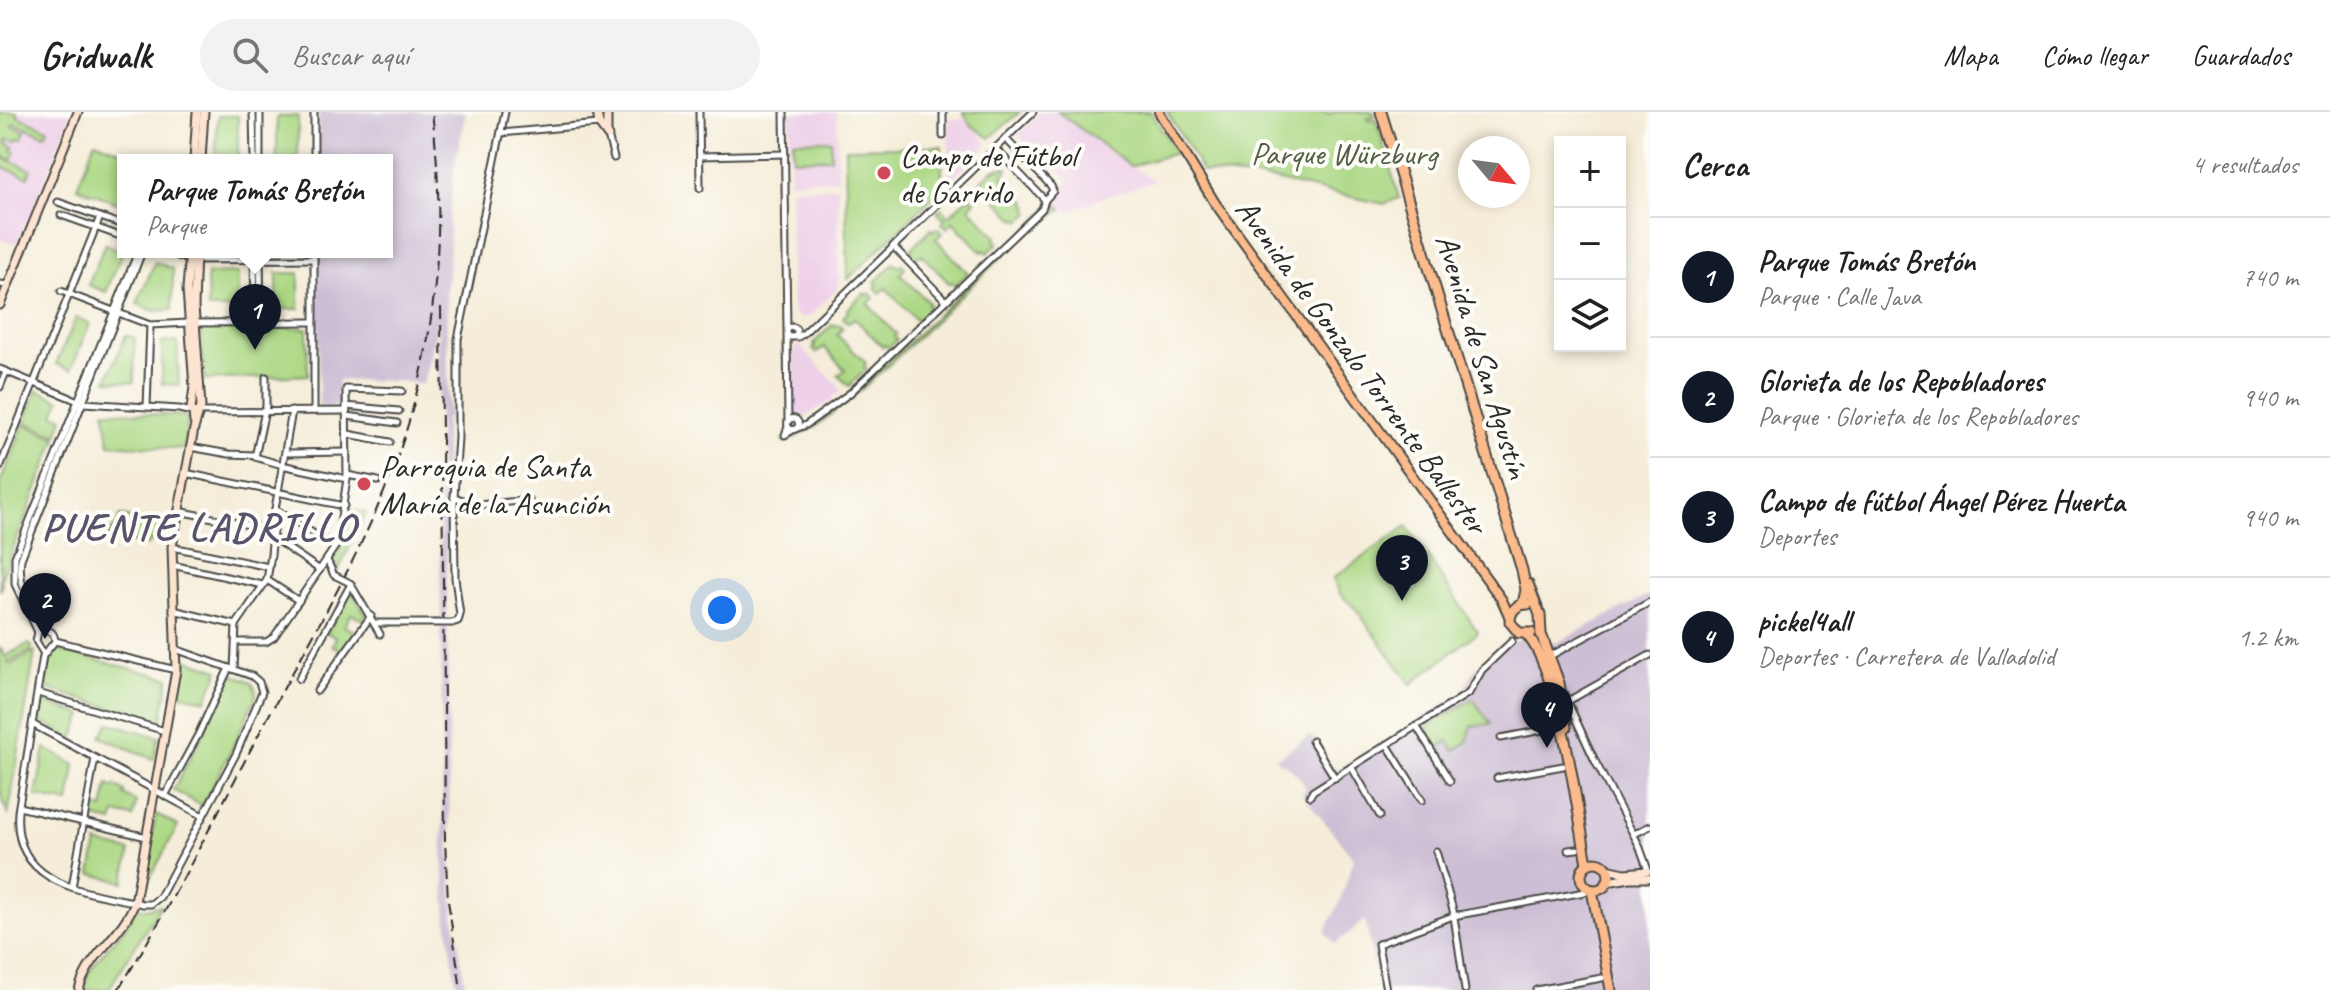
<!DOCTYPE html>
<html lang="es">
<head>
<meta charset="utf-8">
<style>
  :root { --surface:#fff; --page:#f2f2f2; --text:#222; --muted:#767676; --line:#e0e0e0; --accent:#111827 }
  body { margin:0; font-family:Caveat,sans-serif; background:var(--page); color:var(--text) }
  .controls { position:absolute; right:24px; top:24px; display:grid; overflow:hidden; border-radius:0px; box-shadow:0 4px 12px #0003 }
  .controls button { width:72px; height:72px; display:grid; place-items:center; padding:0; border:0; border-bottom:2px solid var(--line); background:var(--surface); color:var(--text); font:40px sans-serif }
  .compass { position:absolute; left:1458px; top:24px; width:72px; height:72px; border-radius:50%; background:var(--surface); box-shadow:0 4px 12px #0003; rotate:119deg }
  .you { position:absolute; left:722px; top:498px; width:28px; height:28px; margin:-20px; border:6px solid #fff; border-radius:50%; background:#1a73e8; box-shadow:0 0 0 12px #1a73e833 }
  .badge { display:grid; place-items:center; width:52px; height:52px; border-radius:50%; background:var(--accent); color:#fff; font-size:26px; font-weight:700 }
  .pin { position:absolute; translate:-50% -66px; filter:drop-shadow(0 2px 4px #0008) }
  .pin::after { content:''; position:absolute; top:42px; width:28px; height:24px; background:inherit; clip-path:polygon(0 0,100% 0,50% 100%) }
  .popup { position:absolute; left:117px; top:42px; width:276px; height:104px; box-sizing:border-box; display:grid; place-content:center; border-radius:0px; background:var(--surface); filter:drop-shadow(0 2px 6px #0005); font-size:26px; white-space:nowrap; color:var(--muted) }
  .popup b { font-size:30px; color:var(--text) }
  .popup::after { content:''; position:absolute; left:50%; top:100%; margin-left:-16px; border:16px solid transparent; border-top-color:var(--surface) }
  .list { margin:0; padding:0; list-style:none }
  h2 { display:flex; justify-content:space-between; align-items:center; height:104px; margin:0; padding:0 32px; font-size:34px }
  h2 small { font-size:26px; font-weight:400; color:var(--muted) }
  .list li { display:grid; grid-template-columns:52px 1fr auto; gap:24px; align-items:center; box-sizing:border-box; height:120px; padding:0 32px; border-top:2px solid var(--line) }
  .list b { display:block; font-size:30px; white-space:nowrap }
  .list p { margin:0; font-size:26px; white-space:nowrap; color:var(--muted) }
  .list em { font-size:26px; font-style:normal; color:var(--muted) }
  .icon { flex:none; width:44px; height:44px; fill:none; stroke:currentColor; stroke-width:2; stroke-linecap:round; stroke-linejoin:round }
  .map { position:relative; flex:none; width:1650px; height:878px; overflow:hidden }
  header { display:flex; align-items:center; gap:48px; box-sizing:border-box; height:112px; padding:0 40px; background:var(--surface); border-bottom:2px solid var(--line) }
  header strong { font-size:38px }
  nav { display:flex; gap:44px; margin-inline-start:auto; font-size:28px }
  .search { width:560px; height:72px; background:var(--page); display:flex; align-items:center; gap:20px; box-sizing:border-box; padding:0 28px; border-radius:44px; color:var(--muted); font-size:30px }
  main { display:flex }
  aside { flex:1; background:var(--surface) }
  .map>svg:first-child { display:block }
  .built { fill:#eed0e8 }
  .industrial { fill:#ccbed4 }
  .green { fill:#acd884; stroke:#6c8258; stroke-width:2 }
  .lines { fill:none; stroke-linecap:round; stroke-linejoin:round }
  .street-casing { stroke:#494845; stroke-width:9 }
  .secondary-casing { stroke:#494845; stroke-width:11 }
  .primary-casing { stroke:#494845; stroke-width:12 }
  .highway-casing { stroke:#494845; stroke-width:13 }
  .street { stroke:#fff; stroke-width:5 }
  .secondary { stroke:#fde4d1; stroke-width:7 }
  .primary { stroke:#fbbb8c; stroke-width:8 }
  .highway { stroke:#fbbb8c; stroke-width:9 }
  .rail { stroke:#2b2b2b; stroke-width:2; stroke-dasharray:12 6; stroke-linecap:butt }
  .street-bridge-casing { stroke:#494845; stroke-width:9; stroke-linecap:butt }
  .street-bridge { stroke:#fff; stroke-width:5 }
  .poi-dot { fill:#d1495b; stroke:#fdfcf7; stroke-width:3 }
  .labels { text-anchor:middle; stroke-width:8; stroke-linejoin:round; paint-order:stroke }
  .park-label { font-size:32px; fill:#525f46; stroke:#fdfcf7 }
  .poi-label { font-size:32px; fill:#2b2b2b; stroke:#fdfcf7; text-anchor:start }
  .street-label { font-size:32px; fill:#2b2b2b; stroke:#fdfcf7 }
  .district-label { font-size:40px; font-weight:bold; letter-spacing:2px; fill:#5a536c; stroke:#fdfcf7 }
</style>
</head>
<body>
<header>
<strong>Gridwalk</strong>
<div class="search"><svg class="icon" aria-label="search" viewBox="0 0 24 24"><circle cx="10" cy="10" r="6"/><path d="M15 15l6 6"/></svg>Buscar aquí</div>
<nav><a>Mapa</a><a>Cómo llegar</a><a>Guardados</a></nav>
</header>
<main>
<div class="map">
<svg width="1650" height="878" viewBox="0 0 1650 878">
  <rect width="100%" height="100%" fill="#fdfcf7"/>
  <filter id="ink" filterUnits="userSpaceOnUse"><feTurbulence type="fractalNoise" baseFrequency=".0125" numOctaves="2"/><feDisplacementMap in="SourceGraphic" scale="16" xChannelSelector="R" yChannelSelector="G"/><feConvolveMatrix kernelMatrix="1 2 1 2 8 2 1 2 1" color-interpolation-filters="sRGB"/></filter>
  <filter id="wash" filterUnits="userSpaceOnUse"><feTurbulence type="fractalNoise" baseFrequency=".006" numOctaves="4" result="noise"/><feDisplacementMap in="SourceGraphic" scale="32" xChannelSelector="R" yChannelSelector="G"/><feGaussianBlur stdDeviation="1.8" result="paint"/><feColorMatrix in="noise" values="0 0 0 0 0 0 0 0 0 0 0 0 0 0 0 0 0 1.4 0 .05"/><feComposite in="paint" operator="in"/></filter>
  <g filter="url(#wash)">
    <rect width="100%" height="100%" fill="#f5edd9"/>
    <g class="built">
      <path d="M 0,0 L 72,0 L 27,111 L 23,111 L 22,114 L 24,116 L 18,132 L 0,128 Z"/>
      <path d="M 789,0 L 837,0 L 838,67 L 790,69 Z"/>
      <path d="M 1041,0 L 1058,0 L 1118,46 L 1155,69 L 1093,89 L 1071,99 L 1062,97 L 1051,86 L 1069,68 L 1018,23 Z"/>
      <path d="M 948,7 L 967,7 L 988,32 L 950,69 Z"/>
      <path d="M 838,75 L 839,175 L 809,204 L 799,206 L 792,198 L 790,76 Z"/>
      <path d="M 798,232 L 839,275 L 839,283 L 833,283 L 833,287 L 828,291 L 805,305 L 797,303 L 794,297 L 793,242 Z"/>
    </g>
    <g class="industrial">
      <path d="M 319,0 L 466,0 L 454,57 L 449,108 L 450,147 L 446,178 L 449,306 L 445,306 L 450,740 L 454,804 L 466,878 L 457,878 L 447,808 L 443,745 L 438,210 L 423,272 L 399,269 L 338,268 L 337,284 L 344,284 L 344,292 L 342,294 L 319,295 L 318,140 L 387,140 L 387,48 L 318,48 Z"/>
      <path d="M 1650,482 L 1650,878 L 1380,878 L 1365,808 L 1335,832 L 1325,820 L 1339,792 L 1354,747 L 1302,682 L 1306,677 L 1300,666 L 1289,655 L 1275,647 L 1309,624 L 1315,628 L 1336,659 L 1462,582 L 1475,557 L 1499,533 L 1524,526 L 1556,531 Z"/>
    </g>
    <g class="green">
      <path d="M 0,0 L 16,0 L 18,1 L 17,4 L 48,17 L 45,23 L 14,11 L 12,14 L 25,19 L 22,27 L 18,26 L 16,29 L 7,27 L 6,31 L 14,35 L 12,38 L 16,40 L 12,48 L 1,43 L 0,45 L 31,57 L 28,65 L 0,54 Z"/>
      <path d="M 963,0 L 1020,0 L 990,26 L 970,12 Z"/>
      <path d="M 1058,0 L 1151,0 L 1176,41 L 1131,54 Z"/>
      <path d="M 1167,0 L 1326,0 L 1327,2 L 1336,0 L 1373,0 L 1375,4 L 1367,7 L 1369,9 L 1376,7 L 1399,86 L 1384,92 L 1269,67 L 1203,60 Z"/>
      <path d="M 218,4 L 238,4 L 238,48 L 215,48 Z"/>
      <path d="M 298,4 L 298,48 L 277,48 L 277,5 Z"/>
      <path d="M 831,28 L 831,46 L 793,47 L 793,29 Z"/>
      <path d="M 95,29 L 143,48 L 123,48 L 123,93 L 77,75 Z"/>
      <path d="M 942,34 L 942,76 L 848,167 L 845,36 Z"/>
      <path d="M 1005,54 L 1008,57 L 1002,64 L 1027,90 L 1026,92 L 1029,95 L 1027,97 L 1030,101 L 1021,109 L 1018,106 L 1016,108 L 987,78 L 980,84 L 975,79 L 979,76 L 977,73 L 994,57 L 996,58 L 999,55 L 1001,57 Z"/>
      <path d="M 970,84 L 975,89 L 969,95 L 997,125 L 995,128 L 998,131 L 988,141 L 984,138 L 982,140 L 953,110 L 947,116 L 942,111 L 945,107 L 937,100 L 941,96 L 949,104 Z"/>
      <path d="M 1051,86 L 1062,97 L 1026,121 L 893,249 L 852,286 L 815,315 L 784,331 L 783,328 L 816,311 L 851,285 L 1046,99 Z"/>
      <path d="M 937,116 L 942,121 L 936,127 L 968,161 L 955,173 L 952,170 L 950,172 L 921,142 L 914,148 L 909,143 L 912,140 L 910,138 L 931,117 L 933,119 Z"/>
      <path d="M 105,132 L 123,139 L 106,180 L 88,173 Z"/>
      <path d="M 155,150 L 173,157 L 172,198 L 154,199 L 137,192 Z"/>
      <path d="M 894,151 L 898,155 L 902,152 L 905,156 L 900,162 L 929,191 L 927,193 L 930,196 L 917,209 L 886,176 L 880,181 L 875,176 L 878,173 L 875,170 Z"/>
      <path d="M 238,161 L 238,197 L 208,197 L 207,162 Z"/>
      <rect x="277" y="161" width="22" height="36"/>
      <path d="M 864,181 L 867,184 L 870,181 L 874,186 L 868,192 L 896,222 L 894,225 L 897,228 L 888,236 L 885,233 L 883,235 L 854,206 L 848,211 L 843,205 L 848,200 L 847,198 Z"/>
      <path d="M 76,206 L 90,211 L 71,258 L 56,252 Z"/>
      <path d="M 833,212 L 836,214 L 839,212 L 843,216 L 837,223 L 866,251 L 864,254 L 867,257 L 849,274 L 838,263 L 845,258 L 824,235 L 817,241 L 813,237 L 815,234 L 814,231 Z"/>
      <path d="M 307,216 L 308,263 L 205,268 L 201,217 Z"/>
      <path d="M 126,223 L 135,226 L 134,270 L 107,268 Z"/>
      <path d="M 162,230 L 177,230 L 179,273 L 162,272 Z"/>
      <path d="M 37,278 L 60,288 L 54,302 L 63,306 L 57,323 L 25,310 Z"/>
      <path d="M 105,299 L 184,304 L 188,307 L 184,337 L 109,332 Z"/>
      <path d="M 24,312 L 57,326 L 1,467 L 2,474 L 0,479 L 0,371 Z"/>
      <path d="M 347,396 L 366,401 L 338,459 L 332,449 L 339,440 Z"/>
      <path d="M 120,404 L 164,410 L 161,431 L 149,429 L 148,433 L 106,426 L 115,415 Z"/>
      <path d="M 1407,414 L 1478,520 L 1411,572 L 1355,496 L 1340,482 L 1333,466 Z"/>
      <path d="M 352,479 L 366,503 L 363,508 L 351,502 L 344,514 L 354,519 L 338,543 L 340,537 L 332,533 L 336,526 L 327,521 L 348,480 Z"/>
      <path d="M 28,532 L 32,534 L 31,539 L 11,549 L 8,549 L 10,553 L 35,540 L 8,704 L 0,677 L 0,536 L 6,545 L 9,542 Z"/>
      <path d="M 57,538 L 169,566 L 161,611 L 45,576 L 50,542 Z"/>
      <path d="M 183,546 L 219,558 L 206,588 L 177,582 Z"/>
      <path d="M 230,562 C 243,566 257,568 256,584 L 231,639 L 202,694 L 173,678 L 201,626 Z"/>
      <path d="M 1473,587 L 1491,612 L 1472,614 L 1467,630 L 1454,639 L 1448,629 L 1435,638 L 1427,625 L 1430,623 L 1426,616 Z"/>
      <path d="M 43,590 L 83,603 L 73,627 L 40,609 Z"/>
      <path d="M 109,611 L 159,625 L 154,647 L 101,625 Z"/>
      <path d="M 45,636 L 75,653 L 69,691 L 36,684 Z"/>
      <path d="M 108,673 L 113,676 L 115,674 L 125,680 L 124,683 L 136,690 L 133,705 L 115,701 L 113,710 L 90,705 L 92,695 L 103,697 Z"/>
      <path d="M 156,702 L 178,714 L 142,781 Z"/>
      <path d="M 97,731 L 130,739 L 124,770 L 91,762 Z"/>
      <path d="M 161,793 L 108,878 L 82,878 C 90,851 105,840 122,819 C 128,812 131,804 136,797 L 139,795 L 146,797 Z"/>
    </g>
  </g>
  <g filter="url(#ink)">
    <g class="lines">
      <g class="street-casing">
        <g id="street">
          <path d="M 253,0 L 254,48"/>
          <path d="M 314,0 L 314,48"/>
          <path d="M 699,0 L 700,76"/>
          <path d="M 784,0 L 787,218"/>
          <path d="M 943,0 L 943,24"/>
          <path d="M 501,21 L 599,12"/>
          <path d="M 608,24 L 614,46"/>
          <path d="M 995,36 L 1045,88"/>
          <path d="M 700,44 L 785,42"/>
          <path d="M 260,48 L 260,0"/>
          <path d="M 58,90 L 123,113"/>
          <path d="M 61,103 L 123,125"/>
          <path d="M 893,134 L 946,189"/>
          <path d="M 167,140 L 189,148 L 314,147"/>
          <path d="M 254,140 L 255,210"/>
          <path d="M 260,140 L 261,210"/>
          <path d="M 314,140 L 314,299"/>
          <path d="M 0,172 L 8,173"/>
          <path d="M 61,179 L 150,213 L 188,211"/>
          <path d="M 195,211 L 313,210"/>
          <circle cx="792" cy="220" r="5"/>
          <path d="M 787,222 L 788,310"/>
          <path d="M 793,225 L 798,225 L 803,222 L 1033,0"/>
          <path d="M 0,257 L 83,291 L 179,297 L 192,300"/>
          <path d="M 266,265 L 266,294 L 255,345 L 286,354 L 347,367"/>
          <path d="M 0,275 L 6,260"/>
          <path d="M 346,294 L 399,299"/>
          <path d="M 147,295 L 150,213"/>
          <path d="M 200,300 L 347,299"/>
          <path d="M 347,304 L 397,311"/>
          <circle cx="793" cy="312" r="5.5"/>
          <path d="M 788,315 L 785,323 L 793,318"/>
          <path d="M 795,317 L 806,313 L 850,281 L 1042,97 L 1045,88 L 1053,79 L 1051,74 L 1005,26"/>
          <path d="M 348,322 L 390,330"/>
          <path d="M 190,335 L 229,342 L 255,343"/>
          <path d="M 288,341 L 347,340"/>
          <path d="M 0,355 L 100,105"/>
          <path d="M 185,361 L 344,394"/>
          <path d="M 347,363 L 378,369"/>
          <path d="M 454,385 L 478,393 L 529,388"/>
          <path d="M 275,397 L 335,435"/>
          <path d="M 178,399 L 274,418"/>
          <path d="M 273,426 L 320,458"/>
          <path d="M 172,435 L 269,455"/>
          <path d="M 327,448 L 334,463"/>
          <path d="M 172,453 L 263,473"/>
          <path d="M 267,468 L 299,489"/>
          <path d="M 350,471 L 380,522"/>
          <path d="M 173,498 L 236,513"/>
          <path d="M 375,511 L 433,511"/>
          <path d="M 452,511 L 458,509 L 460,503 L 455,466 L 454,385 L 458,326 L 458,227 L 505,0"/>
          <path d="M 44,517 C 52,519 54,521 55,529 L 43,544 L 18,700 C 12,775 89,780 143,792 L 151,792 L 160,785 L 236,642 L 262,580 L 259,570 L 252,564 L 175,537"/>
          <path d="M 44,517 C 32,495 17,474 21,447 L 142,140"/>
          <path d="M 38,520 L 15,472 L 15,445 L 138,140"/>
          <path d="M 38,520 L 36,529 L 44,542"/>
          <path d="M 55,529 L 176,558"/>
          <path d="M 236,530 L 266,530 L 274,525 L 337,432 L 347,367 L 346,277 L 402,279"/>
          <path d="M 1550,544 L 1650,490"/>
          <path d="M 234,557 L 236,513 L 267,468 L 271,443 L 275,397 L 292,299"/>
          <path d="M 299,567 L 351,472"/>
          <path d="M 317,579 L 371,504"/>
          <path d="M 1563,580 L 1595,649 L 1639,733 L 1648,758"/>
          <path d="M 38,581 L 165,619"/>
          <path d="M 1568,589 L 1650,543"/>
          <path d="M 34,613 L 203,704"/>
          <path d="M 1417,615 L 1450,669"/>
          <path d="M 1501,626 L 1558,615"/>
          <path d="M 1312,629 L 1335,666"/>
          <path d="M 1388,634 L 1422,688"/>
          <path d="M 1352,656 L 1380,704"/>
          <path d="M 1497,666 L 1563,654"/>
          <path d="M 165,684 L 198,623 L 229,556"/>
          <path d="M 1310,684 L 1313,679 L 1469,581 L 1482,558 L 1512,529"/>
          <path d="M 19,695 L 147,725"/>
          <path d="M 1634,722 L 1650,714"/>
          <path d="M 1568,738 L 1577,737"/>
          <path d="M 1436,739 L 1453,798 L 1465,878"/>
          <path d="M 72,775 L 95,646"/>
          <path d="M 1386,878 L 1378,832 L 1453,804 L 1585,780"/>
          <path d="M 1536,878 L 1602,866"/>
        </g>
      </g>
      <g class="secondary-casing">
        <g id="secondary">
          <path d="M 597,0 L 599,12 L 608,24"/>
          <path d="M 607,22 L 607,0"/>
          <path d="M 194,48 L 197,0"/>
          <path d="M 201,48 L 204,0"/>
          <path d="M 190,140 L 187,177 L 194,275 L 191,297 L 193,301 L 194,310"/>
          <path d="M 0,193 L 78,0"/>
          <path d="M 195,301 L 199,300 L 201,295 L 194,194 L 196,140"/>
          <path d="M 1607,757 L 1625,761 L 1647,759"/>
          <path d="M 1607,770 L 1630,766 L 1648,766"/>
          <path d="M 79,878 C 88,842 122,824 135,790 L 176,558 L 172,435 L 194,317 L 199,300"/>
        </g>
      </g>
      <g class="primary-casing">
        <path id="primary" d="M 1159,0 L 1215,91 L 1502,488 L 1510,506"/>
      </g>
      <g class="highway-casing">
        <g id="highway">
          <path d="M 1381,0 L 1522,458 L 1526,478 L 1523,492"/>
          <path d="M 1528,472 L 1540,503 L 1541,522 L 1559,571 L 1566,615"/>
          <path d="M 1528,492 C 1516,492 1510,499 1510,510 L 1519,521 L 1531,521"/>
          <path d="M 1527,523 C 1559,557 1578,701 1587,752"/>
          <circle cx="1595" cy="764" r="14"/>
          <path d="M 1592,778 L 1611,878"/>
        </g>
      </g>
      <use href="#street" class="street"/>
      <use href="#secondary" class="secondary"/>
      <use href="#primary" class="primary"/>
      <use href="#highway" class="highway"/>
      <g class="rail">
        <path d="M 441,195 L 445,729 L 448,788 L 461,878"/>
        <path d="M 118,878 C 171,795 215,705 261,618 C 304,538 352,459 386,375 C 434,258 448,125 432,0"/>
      </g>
      <g class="street-bridge-casing">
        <g id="street-bridge">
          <path d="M 334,463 L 348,470"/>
          <path d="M 433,511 L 452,511"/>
        </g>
      </g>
      <use href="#street-bridge" class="street-bridge"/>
    </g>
  </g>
  <g class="poi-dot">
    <circle cx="884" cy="61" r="8"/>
    <circle cx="364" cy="372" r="8"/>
  </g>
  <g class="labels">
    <g class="park-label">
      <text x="1344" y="52">Parque Würzburg</text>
    </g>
    <g class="poi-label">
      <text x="900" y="54">Campo de Fútbol<tspan x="900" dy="37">de Garrido</tspan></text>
      <text x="380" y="365">Parroquia de Santa<tspan x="380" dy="37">María de la Asunción</tspan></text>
    </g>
    <g class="street-label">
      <text transform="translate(1483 244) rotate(73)" y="11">Avenida de San Agustín</text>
      <text transform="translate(1362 254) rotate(54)" y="11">Avenida de Gonzalo Torrente Ballester</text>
    </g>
    <g class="district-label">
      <text x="199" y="428">PUENTE LADRILLO</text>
    </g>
  </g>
</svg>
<div class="controls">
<button>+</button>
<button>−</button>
<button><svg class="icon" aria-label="layers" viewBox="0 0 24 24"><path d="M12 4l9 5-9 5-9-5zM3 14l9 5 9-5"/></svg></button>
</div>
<svg class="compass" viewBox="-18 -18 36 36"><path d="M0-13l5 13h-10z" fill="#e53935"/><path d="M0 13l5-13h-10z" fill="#767676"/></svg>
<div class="you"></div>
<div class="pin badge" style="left:255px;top:238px">1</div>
<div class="popup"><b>Parque Tomás Bretón</b>Parque</div>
<div class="pin badge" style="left:45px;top:527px">2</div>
<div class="pin badge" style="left:1402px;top:489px">3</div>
<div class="pin badge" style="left:1547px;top:636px">4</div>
</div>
<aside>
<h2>Cerca<small>4 resultados</small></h2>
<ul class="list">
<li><span class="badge">1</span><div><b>Parque Tomás Bretón</b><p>Parque · Calle Java</p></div><em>740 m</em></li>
<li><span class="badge">2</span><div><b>Glorieta de los Repobladores</b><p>Parque · Glorieta de los Repobladores</p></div><em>940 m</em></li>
<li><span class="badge">3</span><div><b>Campo de fútbol Ángel Pérez Huerta</b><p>Deportes</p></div><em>940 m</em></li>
<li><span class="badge">4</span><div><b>pickel4all</b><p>Deportes · Carretera de Valladolid</p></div><em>1.2 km</em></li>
</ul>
</aside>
</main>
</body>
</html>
